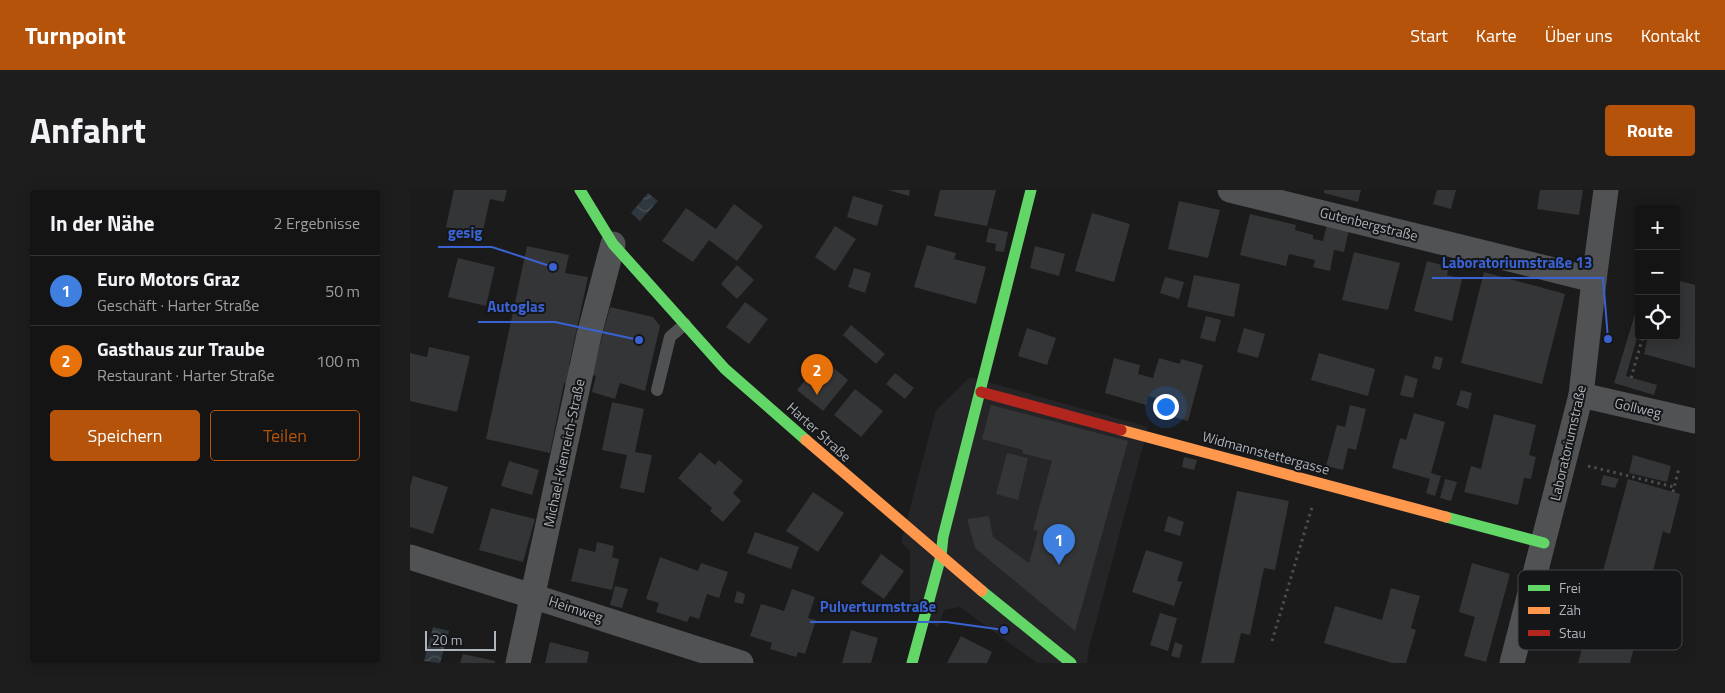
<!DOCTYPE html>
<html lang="de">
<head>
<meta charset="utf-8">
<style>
  :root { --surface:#141415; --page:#1d1d1e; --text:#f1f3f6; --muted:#9d9ea0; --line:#333334; --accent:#b45309 }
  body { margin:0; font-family:"Titillium Web",sans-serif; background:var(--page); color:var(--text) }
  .controls { position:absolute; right:15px; top:15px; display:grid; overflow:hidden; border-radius:5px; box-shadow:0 2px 12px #0003 }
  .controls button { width:45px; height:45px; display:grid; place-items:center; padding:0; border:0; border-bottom:1px solid var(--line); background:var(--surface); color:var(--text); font:25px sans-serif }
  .scale { position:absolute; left:15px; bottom:12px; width:71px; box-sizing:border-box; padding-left:5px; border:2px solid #aeb4bb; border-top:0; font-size:14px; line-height:18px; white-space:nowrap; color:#aeb4bb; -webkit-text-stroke:4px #151618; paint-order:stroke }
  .you { position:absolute; left:755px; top:216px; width:18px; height:18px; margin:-12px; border:4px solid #fff; border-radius:50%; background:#1a73e8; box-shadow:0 0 0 8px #1a73e833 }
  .badge { display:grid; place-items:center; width:32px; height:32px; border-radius:50%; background:var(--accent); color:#fff; font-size:16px; font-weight:700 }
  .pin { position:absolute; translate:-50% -41px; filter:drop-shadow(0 1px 2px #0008) }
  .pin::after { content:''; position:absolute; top:26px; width:18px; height:15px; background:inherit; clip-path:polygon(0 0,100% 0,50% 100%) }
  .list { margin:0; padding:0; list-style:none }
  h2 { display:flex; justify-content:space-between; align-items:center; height:65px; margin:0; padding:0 20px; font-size:21px }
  h2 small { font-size:16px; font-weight:400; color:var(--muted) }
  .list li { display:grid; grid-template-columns:32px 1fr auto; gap:15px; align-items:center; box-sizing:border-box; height:70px; padding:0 20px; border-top:1px solid var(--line) }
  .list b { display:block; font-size:19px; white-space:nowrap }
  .list p { margin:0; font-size:16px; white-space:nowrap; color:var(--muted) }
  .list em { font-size:16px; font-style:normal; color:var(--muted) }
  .actions { display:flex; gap:10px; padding:15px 20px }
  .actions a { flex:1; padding:11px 0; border:1px solid var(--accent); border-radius:5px; text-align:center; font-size:18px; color:var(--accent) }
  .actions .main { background:var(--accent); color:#fff }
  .icon { flex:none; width:28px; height:28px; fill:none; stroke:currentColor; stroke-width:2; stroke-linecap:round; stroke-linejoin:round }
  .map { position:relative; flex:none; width:1285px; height:473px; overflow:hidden; border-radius:5px }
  header { display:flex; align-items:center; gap:30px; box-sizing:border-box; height:70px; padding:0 25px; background:var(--accent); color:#fff }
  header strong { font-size:24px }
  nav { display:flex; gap:28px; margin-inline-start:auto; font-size:18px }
  .intro { display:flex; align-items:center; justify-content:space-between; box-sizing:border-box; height:120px; padding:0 30px }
  h1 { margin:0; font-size:35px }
  .button { padding:12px 22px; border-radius:5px; background:var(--accent); color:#fff; font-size:18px; font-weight:700 }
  main { display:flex; gap:30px; padding:0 30px }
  aside { flex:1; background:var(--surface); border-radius:5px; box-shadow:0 2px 12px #0003 }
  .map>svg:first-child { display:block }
  .built { fill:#252528 }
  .water { fill:url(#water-waves) }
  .building { fill:#343536 }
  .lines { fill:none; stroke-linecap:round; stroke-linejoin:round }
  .path { stroke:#4b4d4f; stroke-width:3; stroke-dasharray:2.5 4; stroke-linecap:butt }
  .lane { stroke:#505254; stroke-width:12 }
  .street { stroke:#505254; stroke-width:25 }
  .fast { stroke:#63d668; stroke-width:11 }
  .slow { stroke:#ff974d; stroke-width:11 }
  .jam { stroke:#b3261e; stroke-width:11 }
  .labels { text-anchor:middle; stroke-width:4; stroke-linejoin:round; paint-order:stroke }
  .street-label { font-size:14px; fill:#aeb4bb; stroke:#151618 }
  .key { fill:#151618; stroke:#434549; stroke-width:1 }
  .key-label { font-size:14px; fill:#aeb4bb }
  .leader { fill:none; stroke:#3a62d2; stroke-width:2 }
  .callout-dot { fill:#3a62d2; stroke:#151618; stroke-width:2 }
  .callout-label { font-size:15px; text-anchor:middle; font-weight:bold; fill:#3a62d2; stroke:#151618; stroke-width:4; stroke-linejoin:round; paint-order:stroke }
</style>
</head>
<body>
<header>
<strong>Turnpoint</strong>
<nav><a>Start</a><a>Karte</a><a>Über uns</a><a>Kontakt</a></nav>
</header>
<div class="intro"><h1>Anfahrt</h1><a class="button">Route</a></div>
<main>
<aside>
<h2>In der Nähe<small>2 Ergebnisse</small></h2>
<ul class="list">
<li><span class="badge" style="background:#3f7fe0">1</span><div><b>Euro Motors Graz</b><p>Geschäft · Harter Straße</p></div><em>50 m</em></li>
<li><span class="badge" style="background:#e8710a">2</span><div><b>Gasthaus zur Traube</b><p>Restaurant · Harter Straße</p></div><em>100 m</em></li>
</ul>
<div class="actions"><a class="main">Speichern</a><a>Teilen</a></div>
</aside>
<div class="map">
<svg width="1285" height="473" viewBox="0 0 1285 473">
  <defs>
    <pattern id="water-waves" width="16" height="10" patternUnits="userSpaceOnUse" patternTransform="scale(1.25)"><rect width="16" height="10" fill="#2f383e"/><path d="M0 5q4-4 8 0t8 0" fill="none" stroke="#4b5258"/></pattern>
  </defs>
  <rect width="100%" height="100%" fill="#1b1b1c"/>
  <path class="built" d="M 560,187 L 738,237 L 679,458 L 677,473 L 627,473 L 550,417 L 534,420 L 528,438 L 500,418 L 500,361 L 491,352 L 526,220 Z"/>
  <g class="water">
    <path d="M 238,3 L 248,11 L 230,31 L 221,23 Z"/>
    <path d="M 23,437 L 39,441 L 30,473 L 14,471 Z"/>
  </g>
  <g class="building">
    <path d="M 44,0 L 97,0 L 94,12 L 80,9 L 72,45 L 36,37 Z"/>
    <path d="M 478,0 L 500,0 L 499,6 Z"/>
    <path d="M 530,0 L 586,0 L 577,36 L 524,26 Z"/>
    <path d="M 914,0 L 951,0 L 948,12 L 914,3 Z"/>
    <path d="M 1027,0 L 1046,0 L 1041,19 L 1023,14 Z"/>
    <path d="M 1130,0 L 1173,0 L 1169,25 L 1127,19 Z"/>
    <path d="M 443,6 L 473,15 L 467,36 L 437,27 Z"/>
    <path d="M 769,11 L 810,20 L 798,68 L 758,59 Z"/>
    <path d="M 324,14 L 353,36 L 327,71 L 299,50 L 283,72 L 252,51 L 276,18 L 306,39 Z"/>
    <path d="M 682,23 L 720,34 L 704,92 L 665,81 Z"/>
    <path d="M 840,24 L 886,35 L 885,40 L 903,45 L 903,49 L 913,51 L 917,34 L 939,39 L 934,62 L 924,60 L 920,81 L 903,77 L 905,70 L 879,64 L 876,76 L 830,65 Z"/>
    <path d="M 425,36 L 446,49 L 425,81 L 405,67 Z"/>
    <path d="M 579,38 L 598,42 L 594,62 L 585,61 L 586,54 L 576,52 Z"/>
    <path d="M 517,55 L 546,63 L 544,69 L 576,77 L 566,114 L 504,97 Z"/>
    <path d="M 117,56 L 159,65 L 155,83 L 178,87 L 159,175 L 165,176 L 161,195 L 154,193 L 140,263 L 76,249 Z"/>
    <path d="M 625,56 L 655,64 L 649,86 L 620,78 Z"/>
    <path d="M 944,62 L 990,73 L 978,120 L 932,110 Z"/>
    <path d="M 48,68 L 85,77 L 76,116 L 38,107 Z"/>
    <path d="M 1017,71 L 1039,77 L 1037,85 L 1052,89 L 1042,131 L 1004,121 Z"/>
    <path d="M 327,75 L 344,90 L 327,109 L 311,94 Z"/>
    <path d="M 444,78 L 461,83 L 455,103 L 438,97 Z"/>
    <path d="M 1074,82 L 1155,104 L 1132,194 L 1051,173 Z"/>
    <path d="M 784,85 L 830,94 L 824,127 L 777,117 Z"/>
    <path d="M 755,87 L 774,92 L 769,109 L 750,103 Z"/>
    <path d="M 1266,90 L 1285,95 L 1285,178 L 1234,164 L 1238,146 L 1266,146 Z"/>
    <path d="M 1229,111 L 1229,141 L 1216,186 L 1247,195 L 1244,205 L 1204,193 Z"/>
    <path d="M 335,112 L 358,129 L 339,154 L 316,137 Z"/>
    <path d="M 200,117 L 243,127 L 250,136 L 235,201 L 210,193 L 205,209 L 182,202 L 186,186 L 182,185 Z"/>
    <path d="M 796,126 L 811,130 L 805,152 L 790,148 Z"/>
    <path d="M 441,135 L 475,164 L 466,174 L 433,145 Z"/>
    <path d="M 617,138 L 646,148 L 637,175 L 608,166 Z"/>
    <path d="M 834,138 L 855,144 L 848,168 L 827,162 Z"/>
    <path d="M 19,157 L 60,166 L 47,222 L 0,211 L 0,163 L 17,167 Z"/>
    <path d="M 909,163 L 965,179 L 958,206 L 901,190 Z"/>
    <path d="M 1025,166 L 1033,168 L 1030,180 L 1022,178 Z"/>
    <path d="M 704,168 L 730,175 L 728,184 L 743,188 L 749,168 L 770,174 L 771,169 L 793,175 L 778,231 L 749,223 L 752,210 L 738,206 L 736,215 L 695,203 Z"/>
    <path d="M 413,169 L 438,190 L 413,221 L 387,200 Z"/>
    <path d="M 485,183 L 504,198 L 495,209 L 476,194 Z"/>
    <path d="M 995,185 L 1008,189 L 1003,208 L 990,205 Z"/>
    <path d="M 445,199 L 473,221 L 451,247 L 424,225 Z"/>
    <path d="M 1051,200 L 1062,203 L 1058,219 L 1046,215 Z"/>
    <path d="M 202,212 L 234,219 L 225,262 L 242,265 L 234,303 L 210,298 L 217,265 L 192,260 Z"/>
    <path d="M 581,215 L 718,251 L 665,441 L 565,358 L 557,329 L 579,326 L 583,347 L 619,373 L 628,341 L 623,340 L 642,271 L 612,263 L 613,260 L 572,249 Z"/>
    <path d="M 940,215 L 956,219 L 946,260 L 938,258 L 933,280 L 916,276 L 927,235 L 935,237 Z"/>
    <path d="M 1004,223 L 1035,232 L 1021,283 L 1031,286 L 1025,306 L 1016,303 L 1020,289 L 982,278 L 990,248 L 996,250 Z"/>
    <path d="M 1084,224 L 1126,235 L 1119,265 L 1126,267 L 1121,289 L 1114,288 L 1108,315 L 1054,302 L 1061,276 L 1071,279 Z"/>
    <path d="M 290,262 L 305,275 L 309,270 L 333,291 L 323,303 L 331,311 L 313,332 L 300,321 L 302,318 L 268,288 Z"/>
    <path d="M 597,263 L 618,268 L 608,310 L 586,304 Z"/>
    <path d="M 1223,265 L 1261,276 L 1257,292 L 1219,283 Z"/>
    <path d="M 774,267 L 787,270 L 784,280 L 772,277 Z"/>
    <path d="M 99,271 L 129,280 L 122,305 L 91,296 Z"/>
    <path d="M 1193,285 L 1209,289 L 1205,298 L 1191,295 Z"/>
    <path d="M 3,286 L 38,297 L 23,344 L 0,337 L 0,296 Z"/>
    <path d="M 1035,289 L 1047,292 L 1041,311 L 1030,308 Z"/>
    <path d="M 1218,289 L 1270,304 L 1260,344 L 1253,341 L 1220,473 L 1168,473 Z"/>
    <path d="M 827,301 L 879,311 L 865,380 L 854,378 L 840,445 L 831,443 L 824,473 L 791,473 Z"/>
    <path d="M 403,302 L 434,323 L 408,362 L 376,341 Z"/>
    <path d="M 81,318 L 125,329 L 113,372 L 69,360 Z"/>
    <path d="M 758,326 L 774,332 L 770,346 L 754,341 Z"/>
    <path d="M 345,342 L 389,357 L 381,379 L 337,363 Z"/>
    <path d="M 187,352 L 204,356 L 202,367 L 209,369 L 202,400 L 161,391 L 169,358 L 185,362 Z"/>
    <path d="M 736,360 L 773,372 L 767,391 L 772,392 L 764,416 L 722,402 Z"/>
    <path d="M 471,364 L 494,381 L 474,409 L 451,393 Z"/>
    <path d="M 250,367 L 288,381 L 291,373 L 318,382 L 309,408 L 297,404 L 289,429 L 280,426 L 277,432 L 246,422 L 249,413 L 236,409 Z"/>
    <path d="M 1062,373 L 1100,384 L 1076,472 L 1054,466 L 1065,427 L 1049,422 Z"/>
    <path d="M 205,396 L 218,399 L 212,418 L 200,415 Z"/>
    <path d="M 981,398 L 1010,406 L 1001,438 L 1006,440 L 996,473 L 982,473 L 914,453 L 925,416 L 972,430 Z"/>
    <path d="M 382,399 L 405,407 L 398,428 L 406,430 L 395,464 L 388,462 L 386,467 L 360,459 L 362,453 L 340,446 L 351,414 L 374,421 Z"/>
    <path d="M 327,401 L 335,404 L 333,414 L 324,412 Z"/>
    <path d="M 750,423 L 767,428 L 758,461 L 740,455 Z"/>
    <path d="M 441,440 L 468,448 L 461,473 L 432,473 Z"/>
    <path d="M 551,446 L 582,462 L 577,473 L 537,473 Z"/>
    <path d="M 140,452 L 179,462 L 177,473 L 135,473 Z"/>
    <path d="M 765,452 L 773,455 L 769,468 L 761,466 Z"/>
    <path d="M 53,464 L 85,471 L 85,473 L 50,473 Z"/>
  </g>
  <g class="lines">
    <g class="path">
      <path d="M 1221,188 L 1233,146"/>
      <path d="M 1178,276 L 1264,297"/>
      <path d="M 1263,302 L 1269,278"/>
      <path d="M 862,451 L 902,317"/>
    </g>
    <path class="lane" d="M 247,200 L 260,147 L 275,134"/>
    <g class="street">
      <path d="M 820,0 L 1184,90"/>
      <path d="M 1171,205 L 1285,231"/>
      <path d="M 0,367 L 331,473"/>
      <path d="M 108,473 L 179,145 L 203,54"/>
      <path d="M 1102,473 L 1171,205 L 1184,90 L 1196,0"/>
    </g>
    <g class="fast">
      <path d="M 170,0 L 203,54 L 315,179 L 396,250"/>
      <path d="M 1036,327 L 1134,353"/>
      <path d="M 572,401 L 661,473"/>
      <path d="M 502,473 L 531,366 L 533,347 L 621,0"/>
    </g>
    <g class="slow">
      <path d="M 711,240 L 1036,327"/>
      <path d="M 396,250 L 572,401"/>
    </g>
    <path class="jam" d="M 571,202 L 711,240"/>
  </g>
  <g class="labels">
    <g class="street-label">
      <text transform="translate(959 34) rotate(14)" y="5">Gutenbergstraße</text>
      <text transform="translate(1228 218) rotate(13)" y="5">Gollweg</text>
      <text transform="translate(409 242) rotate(42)" y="5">Harter Straße</text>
      <text transform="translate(1158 253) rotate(-77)" y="5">Laboratoriumstraße</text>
      <text transform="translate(154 263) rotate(-78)" y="5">Michael-Kienreich-Straße</text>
      <text transform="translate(856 263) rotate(15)" y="5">Widmannstettergasse</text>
      <text transform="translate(166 419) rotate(18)" y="5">Heimweg</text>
    </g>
  </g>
  <rect x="1108" y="380" width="164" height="80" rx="8" class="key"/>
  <rect x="1118" y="395" width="22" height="6" fill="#63d668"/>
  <rect x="1118" y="417" width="22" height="7" fill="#ff974d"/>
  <rect x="1118" y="440" width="22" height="6" fill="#b3261e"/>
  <g class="key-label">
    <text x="1149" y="403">Frei</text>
    <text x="1149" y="425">Zäh</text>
    <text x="1149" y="448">Stau</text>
  </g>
  <path class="leader" d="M143 77L82 57H28M1198 149L1193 88H1022M229 150L145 132H68M594 440L536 432H400"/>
  <g class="callout-dot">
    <circle cx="143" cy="77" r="5"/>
    <circle cx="1198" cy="149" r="5"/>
    <circle cx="229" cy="150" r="5"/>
    <circle cx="594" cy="440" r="5"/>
  </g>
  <g class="callout-label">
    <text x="55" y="48">gesig</text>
    <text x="1107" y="78">Laboratoriumstraße 13</text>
    <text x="106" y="122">Autoglas</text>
    <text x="468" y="422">Pulverturmstraße</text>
  </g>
</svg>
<div class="controls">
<button>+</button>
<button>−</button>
<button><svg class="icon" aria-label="locate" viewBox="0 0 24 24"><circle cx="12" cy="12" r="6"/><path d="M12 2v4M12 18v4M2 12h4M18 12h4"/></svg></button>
</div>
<div class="scale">20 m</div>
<div class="you"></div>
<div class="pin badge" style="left:649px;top:375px;background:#3f7fe0">1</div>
<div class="pin badge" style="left:407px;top:205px;background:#e8710a">2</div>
</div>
</main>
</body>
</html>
